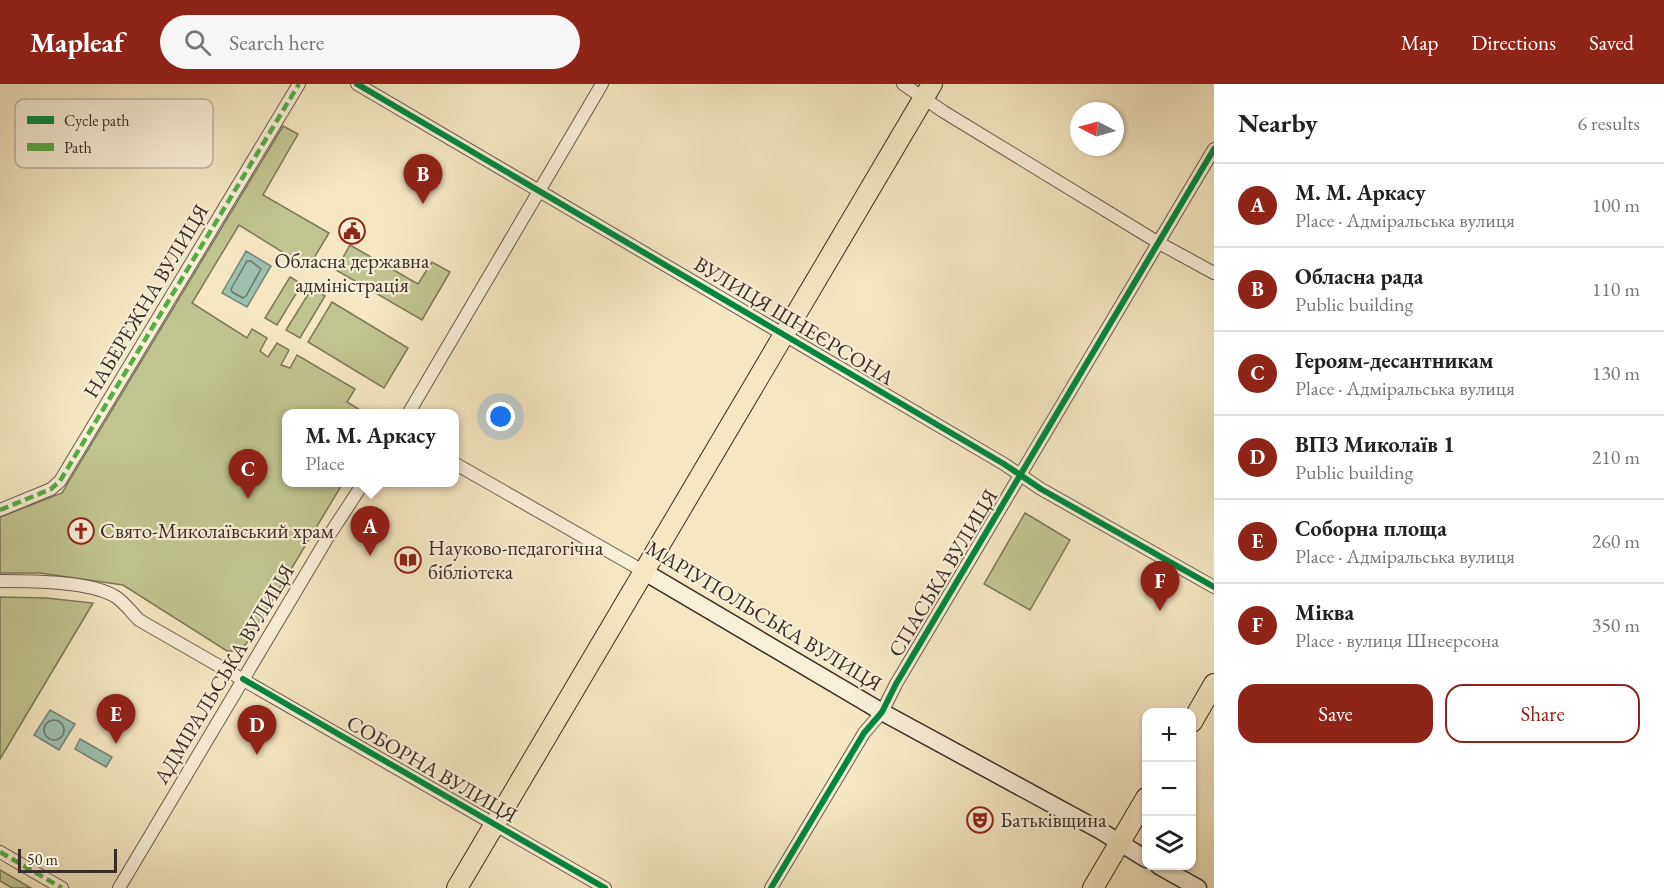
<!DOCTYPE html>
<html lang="en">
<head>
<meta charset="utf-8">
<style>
  :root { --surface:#fff; --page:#f6f6f6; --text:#222; --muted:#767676; --line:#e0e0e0; --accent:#8f2418 }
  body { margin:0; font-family:"EB Garamond",serif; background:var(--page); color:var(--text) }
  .controls { position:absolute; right:18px; bottom:18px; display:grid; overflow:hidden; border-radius:12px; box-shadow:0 2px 4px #0004 }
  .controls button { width:54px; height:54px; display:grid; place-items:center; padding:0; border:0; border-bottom:2px solid var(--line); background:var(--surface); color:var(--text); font:30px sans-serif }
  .compass { position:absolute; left:1070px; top:18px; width:54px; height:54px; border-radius:50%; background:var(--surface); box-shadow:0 2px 4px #0004; rotate:276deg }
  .scale { position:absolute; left:18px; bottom:15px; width:99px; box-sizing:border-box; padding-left:6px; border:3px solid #392c25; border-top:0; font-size:16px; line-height:21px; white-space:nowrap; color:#392c25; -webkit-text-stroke:4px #f8efd7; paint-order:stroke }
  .you { position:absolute; left:501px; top:333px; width:21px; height:21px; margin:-15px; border:4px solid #fff; border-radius:50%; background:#1a73e8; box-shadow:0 0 0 9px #1a73e833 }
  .badge { display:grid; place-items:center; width:39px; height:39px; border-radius:50%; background:var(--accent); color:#fff; font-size:20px; font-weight:700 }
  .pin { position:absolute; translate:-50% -50px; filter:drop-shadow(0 2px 3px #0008) }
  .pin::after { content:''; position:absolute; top:32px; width:21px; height:18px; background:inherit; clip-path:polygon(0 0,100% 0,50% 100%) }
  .popup { position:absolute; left:282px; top:325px; width:177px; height:78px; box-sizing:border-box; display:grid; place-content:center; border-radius:12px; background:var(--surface); filter:drop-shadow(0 2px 4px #0005); font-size:20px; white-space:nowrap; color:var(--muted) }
  .popup b { font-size:22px; color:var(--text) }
  .popup::after { content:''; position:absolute; left:50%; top:100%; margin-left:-12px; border:12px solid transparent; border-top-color:var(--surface) }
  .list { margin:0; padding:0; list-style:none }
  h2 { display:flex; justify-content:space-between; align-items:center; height:78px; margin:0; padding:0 24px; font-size:26px }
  h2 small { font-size:20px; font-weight:400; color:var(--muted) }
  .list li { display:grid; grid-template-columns:39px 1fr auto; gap:18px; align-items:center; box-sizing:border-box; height:84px; padding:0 24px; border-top:2px solid var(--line) }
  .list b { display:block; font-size:22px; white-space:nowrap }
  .list p { margin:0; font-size:20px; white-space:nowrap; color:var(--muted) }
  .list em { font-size:20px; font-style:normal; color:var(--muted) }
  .actions { display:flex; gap:12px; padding:18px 24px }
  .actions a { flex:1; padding:14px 0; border:2px solid var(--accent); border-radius:18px; text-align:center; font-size:21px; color:var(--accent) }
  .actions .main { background:var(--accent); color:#fff }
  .icon { flex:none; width:33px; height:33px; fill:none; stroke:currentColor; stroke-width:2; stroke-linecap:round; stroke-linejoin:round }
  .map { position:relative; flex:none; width:1214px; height:804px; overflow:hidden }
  header { display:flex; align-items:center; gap:36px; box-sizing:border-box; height:84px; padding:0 30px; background:var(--accent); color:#fff }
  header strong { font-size:28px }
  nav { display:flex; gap:33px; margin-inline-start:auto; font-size:21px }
  .search { width:420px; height:54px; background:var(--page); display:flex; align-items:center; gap:15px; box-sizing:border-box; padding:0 21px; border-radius:33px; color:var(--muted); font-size:22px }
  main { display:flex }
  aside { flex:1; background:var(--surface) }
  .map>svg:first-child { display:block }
  .green { fill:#c0c490; stroke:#7c785a; stroke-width:1.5 }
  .water { fill:#9dc0af; stroke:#758578; stroke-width:1.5 }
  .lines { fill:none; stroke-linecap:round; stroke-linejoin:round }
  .shore { stroke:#6b766a; stroke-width:1.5 }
  .street-casing { stroke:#685b4c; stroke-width:14 }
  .secondary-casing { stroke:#392c25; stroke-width:19 }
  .primary-casing { stroke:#392c25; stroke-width:22 }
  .street { stroke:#f8efd7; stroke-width:12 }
  .secondary { stroke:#f8efd7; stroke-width:16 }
  .primary { stroke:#f5e7c2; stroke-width:20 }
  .quiet { stroke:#55ab44; stroke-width:4.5; stroke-dasharray:9 4.5; stroke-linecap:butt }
  .cycleway-casing { stroke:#f8efd7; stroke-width:10 }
  .cycleway { stroke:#00873e; stroke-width:6 }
  .labels { text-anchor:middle; stroke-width:4.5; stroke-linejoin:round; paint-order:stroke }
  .poi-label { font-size:21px; fill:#392c25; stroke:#f8efd7; text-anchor:start }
  .street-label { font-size:21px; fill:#392c25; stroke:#f8efd7 }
  .key { fill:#f8efd7; stroke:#bfb4a2; stroke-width:1.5 }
  .key-label { font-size:16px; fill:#392c25 }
</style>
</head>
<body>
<header>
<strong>Mapleaf</strong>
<div class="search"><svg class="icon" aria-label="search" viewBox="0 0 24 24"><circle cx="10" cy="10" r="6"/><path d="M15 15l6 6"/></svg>Search here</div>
<nav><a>Map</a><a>Directions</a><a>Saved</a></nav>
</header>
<main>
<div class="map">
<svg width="1214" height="804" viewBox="0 0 1214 804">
  <rect width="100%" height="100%" fill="#f5e7c2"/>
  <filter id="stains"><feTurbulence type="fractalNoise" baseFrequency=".00333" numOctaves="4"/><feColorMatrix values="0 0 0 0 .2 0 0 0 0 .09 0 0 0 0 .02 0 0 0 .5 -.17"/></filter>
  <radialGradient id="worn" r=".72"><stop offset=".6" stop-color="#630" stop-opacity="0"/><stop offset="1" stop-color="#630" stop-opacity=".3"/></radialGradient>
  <g class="green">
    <path d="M 283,42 L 298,50 L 263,111 L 329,149 L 308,184 L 239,141 L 192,219 L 247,254 L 252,245 L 267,254 L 260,267 L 268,273 L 277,259 L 289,266 L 281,281 L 290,284 L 297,271 L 355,305 L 347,318 L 365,329 L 286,330 L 286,398 L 343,399 L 246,560 L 239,567 L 227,567 L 123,501 L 40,489 L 0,489 L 0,433 L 62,409 Z"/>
    <path d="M 350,161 L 418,200 L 432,178 L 450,188 L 422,236 L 336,186 Z"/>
    <path d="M 290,193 L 302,200 L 277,241 L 265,234 Z"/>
    <path d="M 312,204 L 325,212 L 300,254 L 286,246 Z"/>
    <path d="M 332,218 L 408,264 L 384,304 L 308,258 Z"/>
    <path d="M 1025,429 L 1070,456 L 1030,526 L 984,500 Z"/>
    <path d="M 0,513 L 46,514 L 93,519 L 0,675 Z"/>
    <path d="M 0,786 L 31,804 L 12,804 L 0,797 Z"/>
  </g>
  <g class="water">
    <path d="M 246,167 L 271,182 L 247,223 L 222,209 Z"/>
    <path d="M 50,626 L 75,640 L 59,666 L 34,651 Z"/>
    <path d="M 80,655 L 112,673 L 106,683 L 75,665 Z"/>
  </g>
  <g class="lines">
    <g class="shore">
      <path d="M 247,177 L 251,177 L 261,185 L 246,212 L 243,214 L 232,208 L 231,205 Z"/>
      <circle cx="54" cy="646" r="10"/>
    </g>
    <g class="street-casing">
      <g id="street">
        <path d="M 357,0 L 1004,380 L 1041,405 L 1214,503"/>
        <path d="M 903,0 L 944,28 L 1159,159 L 1214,189"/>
        <path d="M 408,330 L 602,0"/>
        <path d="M 454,379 L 643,487"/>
        <path d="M 0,426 L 51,405 L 60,397 L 299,0"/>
        <path d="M 0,497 C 30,497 91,497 116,513 C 124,518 131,528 139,536 L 605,804"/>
        <path d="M 0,768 L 62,804"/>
        <path d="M 119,804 L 328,453 L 364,398"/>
        <path d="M 771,804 L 864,649 L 882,628 L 896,600 L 1214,65"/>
      </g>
    </g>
    <g class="secondary-casing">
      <g id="secondary">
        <path d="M 643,487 L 882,628 L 1101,747 L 1146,775"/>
        <path d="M 1159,782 L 1198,804"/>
      </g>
    </g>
    <g class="primary-casing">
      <g id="primary">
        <path d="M 1192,638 L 1214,600"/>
        <path d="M 457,804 L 932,0"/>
        <path d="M 1093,804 L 1146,714"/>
      </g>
    </g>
    <use href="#street" class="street"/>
    <use href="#secondary" class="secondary"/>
    <use href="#primary" class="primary"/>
    <g class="quiet">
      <path d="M 0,426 L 51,405 L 60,397 L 299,0"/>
      <path d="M 0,768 L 62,804"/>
    </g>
    <g class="cycleway-casing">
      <g id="cycleway">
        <path d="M 357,0 L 1004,380 L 1041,405 L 1214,503"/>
        <path d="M 243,595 L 605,804"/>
        <path d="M 771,804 L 864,649 L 882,628 L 896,600 L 1214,65"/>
      </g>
    </g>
    <use href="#cycleway" class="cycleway"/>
  </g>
  <defs>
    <g id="civic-ring" transform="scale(1.35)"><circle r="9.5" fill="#f8efd7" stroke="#8f2418" stroke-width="1.5"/><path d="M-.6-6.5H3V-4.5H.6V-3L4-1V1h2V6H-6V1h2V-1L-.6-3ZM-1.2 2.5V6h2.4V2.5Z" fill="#8f2418"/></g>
    <g id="church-ring" transform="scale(1.35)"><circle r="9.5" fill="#f8efd7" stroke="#8f2418" stroke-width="1.5"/><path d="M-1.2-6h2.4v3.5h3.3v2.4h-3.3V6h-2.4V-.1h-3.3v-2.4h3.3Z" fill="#8f2418"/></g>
    <g id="library-ring" transform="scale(1.35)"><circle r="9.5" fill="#f8efd7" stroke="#8f2418" stroke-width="1.5"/><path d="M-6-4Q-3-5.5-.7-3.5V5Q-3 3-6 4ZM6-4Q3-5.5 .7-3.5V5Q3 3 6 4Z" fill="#8f2418"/></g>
    <g id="theatre-ring" transform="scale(1.35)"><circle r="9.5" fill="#f8efd7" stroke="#8f2418" stroke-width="1.5"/><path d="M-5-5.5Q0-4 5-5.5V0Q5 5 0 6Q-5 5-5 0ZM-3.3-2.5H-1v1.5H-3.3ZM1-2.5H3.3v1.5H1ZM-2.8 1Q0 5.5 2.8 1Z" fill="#8f2418"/></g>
  </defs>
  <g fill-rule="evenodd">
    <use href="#civic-ring" x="352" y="147"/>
    <use href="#church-ring" x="81" y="447"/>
    <use href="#library-ring" x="408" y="476"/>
    <use href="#theatre-ring" x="980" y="736"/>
  </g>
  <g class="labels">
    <g class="poi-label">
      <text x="352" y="184" text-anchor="middle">Обласна державна<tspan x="352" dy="24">адміністрація</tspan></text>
      <text x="100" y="454">Свято-Миколаївський храм</text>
      <text x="428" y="471">Науково-педагогічна<tspan x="428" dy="24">бібліотека</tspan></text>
      <text x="1000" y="743">Батьківщина</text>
    </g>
    <g class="street-label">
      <text transform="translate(146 217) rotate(-59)" y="7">НАБЕРЕЖНА ВУЛИЦЯ</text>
      <text transform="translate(794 237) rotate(31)" y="7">ВУЛИЦЯ ШНЕЄРСОНА</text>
      <text transform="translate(943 489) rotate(-59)" y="7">СПАСЬКА ВУЛИЦЯ</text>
      <text transform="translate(764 532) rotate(31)" y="7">МАРІУПОЛЬСЬКА ВУЛИЦЯ</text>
      <text transform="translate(224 590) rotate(-59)" y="7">АДМІРАЛЬСЬКА ВУЛИЦЯ</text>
      <text transform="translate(432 685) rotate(30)" y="7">СОБОРНА ВУЛИЦЯ</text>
    </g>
  </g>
  <rect x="15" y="15" width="198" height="69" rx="9" class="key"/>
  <rect x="27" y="32" width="27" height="8" fill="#00873e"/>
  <rect x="27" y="59" width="27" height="8" fill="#55ab44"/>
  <g class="key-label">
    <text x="64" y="42">Cycle path</text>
    <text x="64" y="69">Path</text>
  </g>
  <rect width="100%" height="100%" filter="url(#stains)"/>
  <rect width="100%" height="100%" fill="url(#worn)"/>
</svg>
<div class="controls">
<button>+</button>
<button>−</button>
<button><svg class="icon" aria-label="layers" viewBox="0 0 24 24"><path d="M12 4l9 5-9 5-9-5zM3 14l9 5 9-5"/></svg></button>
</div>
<svg class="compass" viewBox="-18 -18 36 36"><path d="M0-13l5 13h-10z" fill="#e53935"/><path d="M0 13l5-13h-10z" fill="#767676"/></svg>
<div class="scale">50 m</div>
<div class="you"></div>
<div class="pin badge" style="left:370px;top:472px">A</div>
<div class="popup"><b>М. М. Аркасу</b>Place</div>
<div class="pin badge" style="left:423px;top:120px">B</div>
<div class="pin badge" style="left:248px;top:415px">C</div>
<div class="pin badge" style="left:257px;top:671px">D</div>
<div class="pin badge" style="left:116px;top:660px">E</div>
<div class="pin badge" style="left:1160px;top:527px">F</div>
</div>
<aside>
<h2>Nearby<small>6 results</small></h2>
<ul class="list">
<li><span class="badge">A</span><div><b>М. М. Аркасу</b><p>Place · Адміральська вулиця</p></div><em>100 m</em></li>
<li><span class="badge">B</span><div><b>Обласна рада</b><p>Public building</p></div><em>110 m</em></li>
<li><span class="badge">C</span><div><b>Героям-десантникам</b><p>Place · Адміральська вулиця</p></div><em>130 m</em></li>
<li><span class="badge">D</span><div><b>ВПЗ Миколаїв 1</b><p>Public building</p></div><em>210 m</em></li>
<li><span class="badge">E</span><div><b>Соборна площа</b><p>Place · Адміральська вулиця</p></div><em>260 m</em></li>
<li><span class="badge">F</span><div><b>Міква</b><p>Place · вулиця Шнеєрсона</p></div><em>350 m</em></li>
</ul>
<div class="actions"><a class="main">Save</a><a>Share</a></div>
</aside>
</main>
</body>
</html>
